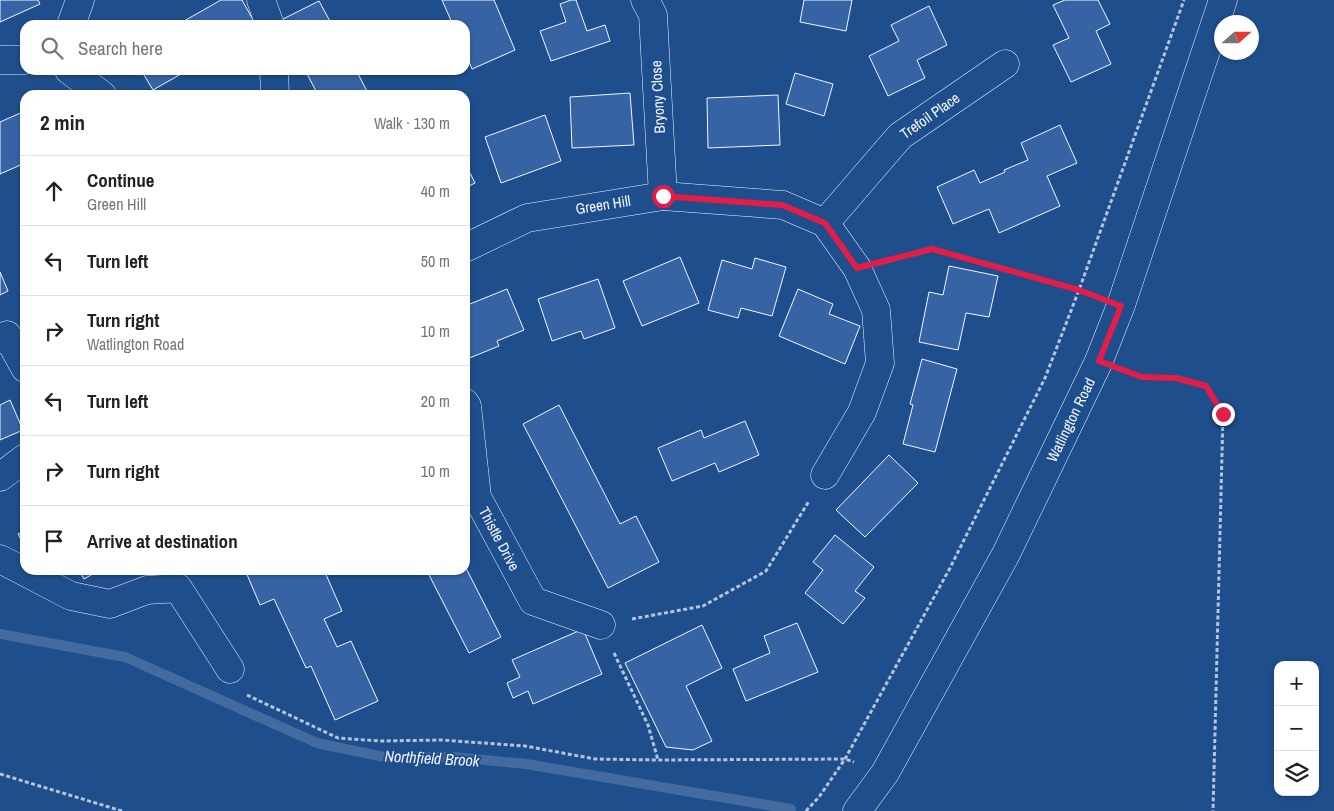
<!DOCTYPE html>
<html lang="en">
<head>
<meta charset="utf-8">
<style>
  :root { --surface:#fff; --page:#f6f6f6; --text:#222; --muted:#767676; --line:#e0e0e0 }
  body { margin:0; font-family:"Archivo Narrow",sans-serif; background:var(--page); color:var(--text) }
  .controls { position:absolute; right:15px; bottom:15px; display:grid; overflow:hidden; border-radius:10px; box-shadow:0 1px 4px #0004 }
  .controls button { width:45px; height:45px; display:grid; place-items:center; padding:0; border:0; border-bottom:1px solid var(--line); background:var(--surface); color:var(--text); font:25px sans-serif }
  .compass { position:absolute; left:1214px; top:15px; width:45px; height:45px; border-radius:50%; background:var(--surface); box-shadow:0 1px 4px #0004; rotate:69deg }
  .stop { position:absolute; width:15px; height:15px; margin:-11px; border:4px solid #e11d48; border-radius:50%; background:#fff }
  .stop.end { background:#e11d48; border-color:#fff; box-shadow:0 1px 5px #0008 }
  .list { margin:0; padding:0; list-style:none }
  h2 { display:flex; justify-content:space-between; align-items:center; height:65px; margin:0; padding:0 20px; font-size:21px }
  h2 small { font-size:16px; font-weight:400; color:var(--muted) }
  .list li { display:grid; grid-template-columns:32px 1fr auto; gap:15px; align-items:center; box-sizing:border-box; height:70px; padding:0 20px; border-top:1px solid var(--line) }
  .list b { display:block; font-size:19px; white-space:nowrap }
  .list p { margin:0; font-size:16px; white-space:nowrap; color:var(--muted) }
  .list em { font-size:16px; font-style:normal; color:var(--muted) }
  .icon { flex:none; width:28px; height:28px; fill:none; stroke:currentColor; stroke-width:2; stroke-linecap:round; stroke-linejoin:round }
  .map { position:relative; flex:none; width:1334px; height:811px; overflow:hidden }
  .search { position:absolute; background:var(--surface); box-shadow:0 1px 4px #0004; left:20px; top:20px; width:450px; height:55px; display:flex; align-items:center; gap:12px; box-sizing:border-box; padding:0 18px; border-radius:15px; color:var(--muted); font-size:19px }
  .panel { position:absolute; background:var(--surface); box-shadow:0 1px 4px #0004; left:20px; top:90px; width:450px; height:485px; border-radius:15px }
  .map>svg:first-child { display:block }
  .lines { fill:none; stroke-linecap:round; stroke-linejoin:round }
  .stream { stroke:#446ba0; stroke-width:10 }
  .building { fill:#3563a3; stroke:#f2f6ff }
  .minor-casing { stroke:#f2f6ff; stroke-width:29 }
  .major-casing { stroke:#f2f6ff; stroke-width:29 }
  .path { stroke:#b3c4dc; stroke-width:3; stroke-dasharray:4 2.5; stroke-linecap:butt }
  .minor { stroke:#1f4e8c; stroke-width:28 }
  .major { stroke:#1f4e8c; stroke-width:28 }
  .route { stroke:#e11d48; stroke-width:6 }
  .labels { text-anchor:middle; stroke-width:4; stroke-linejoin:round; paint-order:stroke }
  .street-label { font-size:15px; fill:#f2f6ff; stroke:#1f4e8c }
  .water-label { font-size:16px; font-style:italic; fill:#f2f6ff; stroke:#1f4e8c }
</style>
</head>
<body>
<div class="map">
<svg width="1334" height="811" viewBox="0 0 1334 811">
  <rect width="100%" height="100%" fill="#1f4e8c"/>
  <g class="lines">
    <path class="stream" d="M 0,634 L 125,657 L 317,743 L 389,758 L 453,757 L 526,764 L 791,809"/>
  </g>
  <g class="building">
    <path d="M 0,0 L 38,0 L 40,4 L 0,22 Z"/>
    <path d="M 221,0 L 242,0 L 256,25 L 177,25 Z"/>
    <path d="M 442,0 L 494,0 L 515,50 L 472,69 L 465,52 L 465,25 L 453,25 Z"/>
    <path d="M 571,0 L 576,0 L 587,31 L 605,25 L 610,41 L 551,61 L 540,31 L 566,22 L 560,4 Z"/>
    <path d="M 804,0 L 852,0 L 846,31 L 800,22 Z"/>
    <path d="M 1065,0 L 1098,0 L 1110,24 L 1096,31 L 1111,64 L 1071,82 L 1053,45 L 1069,38 L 1053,5 Z"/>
    <path d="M 319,1 L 332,25 L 281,25 L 279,21 Z"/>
    <path d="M 929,6 L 947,45 L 917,60 L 925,78 L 888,96 L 869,56 L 899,41 L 891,25 Z"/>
    <path d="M 141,70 L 188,70 L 153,90 Z"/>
    <path d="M 305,70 L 356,70 L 369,95 L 318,95 Z"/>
    <path d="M 795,73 L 833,84 L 824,116 L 786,104 Z"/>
    <path d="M 630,93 L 634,145 L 572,148 L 570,97 Z"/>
    <path d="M 778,95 L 780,145 L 708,148 L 707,98 Z"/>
    <path d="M 25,111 L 25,163 L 0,174 L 0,122 Z"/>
    <path d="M 545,115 L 561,161 L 501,183 L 485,137 Z"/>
    <path d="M 1060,125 L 1077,163 L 1047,176 L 1060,206 L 999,233 L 989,209 L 953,224 L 937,187 L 974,170 L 980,183 L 1005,172 L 1004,170 L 1028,160 L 1021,143 Z"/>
    <path d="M 465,163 L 475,183 L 465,188 Z"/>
    <path d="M 680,257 L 699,303 L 642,326 L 623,281 Z"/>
    <path d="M 755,258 L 786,267 L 772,316 L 741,308 L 738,318 L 708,310 L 722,260 L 752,269 Z"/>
    <path d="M 949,266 L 998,276 L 989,317 L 966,313 L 958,350 L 919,342 L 929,292 L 943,295 Z"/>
    <path d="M 0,272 L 8,291 L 0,295 Z"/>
    <path d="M 598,279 L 615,328 L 584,339 L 581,331 L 552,341 L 538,299 Z"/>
    <path d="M 507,289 L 524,330 L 497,341 L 499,346 L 467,359 L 465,354 L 465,306 Z"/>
    <path d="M 798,289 L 833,304 L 829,314 L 860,326 L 845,364 L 779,336 Z"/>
    <path d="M 922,359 L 957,369 L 935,452 L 903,444 L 913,405 L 910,404 Z"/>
    <path d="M 10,400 L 23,430 L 0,440 L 0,405 Z"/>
    <path d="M 559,405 L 620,524 L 636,516 L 659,562 L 608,588 L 523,424 Z"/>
    <path d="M 745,421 L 759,455 L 719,472 L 715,463 L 672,481 L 658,448 L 701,430 L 704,438 Z"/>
    <path d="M 889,455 L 918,483 L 865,537 L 836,510 Z"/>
    <path d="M 25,531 L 25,547 L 18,534 Z"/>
    <path d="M 835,535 L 874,567 L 855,591 L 865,598 L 843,624 L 805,593 L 823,570 L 813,562 Z"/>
    <path d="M 465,566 L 501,637 L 469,653 L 427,571 L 465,570 Z"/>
    <path d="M 79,570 L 100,570 L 84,579 Z"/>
    <path d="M 245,570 L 324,570 L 342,611 L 324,619 L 337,647 L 351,641 L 378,701 L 335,720 L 311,666 L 306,668 L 274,599 L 260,605 Z"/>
    <path d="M 797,623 L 818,672 L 746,701 L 733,669 L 770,653 L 764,636 Z"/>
    <path d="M 702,625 L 722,668 L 686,686 L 712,741 L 693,750 L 666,747 L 625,663 Z"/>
    <path d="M 583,629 L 602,674 L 533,704 L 528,691 L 513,698 L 507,683 L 520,677 L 512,660 Z"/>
  </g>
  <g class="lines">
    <g class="minor-casing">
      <g id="minor">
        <path d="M 261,0 L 270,25"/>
        <path d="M 645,0 L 653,15 L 663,196"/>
        <path d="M 71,25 L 80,0"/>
        <path d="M 0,60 L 25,60"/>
        <path d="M 69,70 L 102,95"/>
        <path d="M 274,70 L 275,95"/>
        <path d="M 825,223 L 900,136 L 1005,64"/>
        <path d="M 465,248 L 527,218 L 663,196 L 783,205 L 825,223 L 857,268 L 876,310 L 880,363 L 862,412 L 825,475"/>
        <path d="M 0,339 L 7,335 L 25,368"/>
        <path d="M 465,403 L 467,406 L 477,497 L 533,601 L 601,625"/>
        <path d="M 0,477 L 25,458"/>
        <path d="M 0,559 L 71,596 L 110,604 L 147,590 L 178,588 L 230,669"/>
      </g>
    </g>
    <g class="major-casing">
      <path id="major" d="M 857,811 L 885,773 L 1006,554 L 1099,361 L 1121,305 L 1223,0"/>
    </g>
    <g class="path">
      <path d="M 889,260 L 932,249 L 1090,294"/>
      <path d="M 1130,373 L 1142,377 L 1176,378 L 1206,386 L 1223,414 L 1213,811"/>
      <path d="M 632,619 L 703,606 L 766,571 L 809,501"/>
      <path d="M 614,653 L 648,725 L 658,760"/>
      <path d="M 247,695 L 338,738 L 380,741 L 441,740 L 525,746 L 595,759 L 658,760 L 845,759 L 854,762"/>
      <path d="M 0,774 L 122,811"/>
      <path d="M 806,811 L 819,797 L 845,759 L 950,568 L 1045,378 L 1079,290 L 1184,0"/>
    </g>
    <use href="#minor" class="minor"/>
    <use href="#major" class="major"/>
  </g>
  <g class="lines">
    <path class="route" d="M 663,196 L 782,205 L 825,223 L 857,268 L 932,249 L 1079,290 L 1121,306 L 1099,361 L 1142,377 L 1176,378 L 1206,386 L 1223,414"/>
  </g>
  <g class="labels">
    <g class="street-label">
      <text transform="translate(658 97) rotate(-93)" y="5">Bryony Close</text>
      <text transform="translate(930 116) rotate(-35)" y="5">Trefoil Place</text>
      <text transform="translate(603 205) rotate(-9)" y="5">Green Hill</text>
      <text transform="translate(1071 420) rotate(-64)" y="5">Watlington Road</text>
      <text transform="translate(499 539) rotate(62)" y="5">Thistle Drive</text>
    </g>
    <g class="water-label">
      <text transform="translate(432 758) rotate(3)" y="6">Northfield Brook</text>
    </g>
  </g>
</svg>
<div class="controls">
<button>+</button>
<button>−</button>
<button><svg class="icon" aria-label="layers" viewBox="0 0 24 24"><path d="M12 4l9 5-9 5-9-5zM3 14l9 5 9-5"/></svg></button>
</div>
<svg class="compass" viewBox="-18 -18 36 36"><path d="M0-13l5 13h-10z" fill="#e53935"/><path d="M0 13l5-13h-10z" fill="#767676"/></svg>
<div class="stop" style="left:663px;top:196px"></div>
<div class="stop end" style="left:1223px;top:414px"></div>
<div class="search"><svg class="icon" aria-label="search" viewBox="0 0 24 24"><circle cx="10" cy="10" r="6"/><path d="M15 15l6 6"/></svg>Search here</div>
<section class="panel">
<h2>2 min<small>Walk · 130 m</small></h2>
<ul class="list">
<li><svg class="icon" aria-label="ahead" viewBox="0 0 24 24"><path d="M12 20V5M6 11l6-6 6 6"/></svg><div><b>Continue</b><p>Green Hill</p></div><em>40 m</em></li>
<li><svg class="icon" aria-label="left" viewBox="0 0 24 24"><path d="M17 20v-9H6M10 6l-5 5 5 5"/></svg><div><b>Turn left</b></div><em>50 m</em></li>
<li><svg class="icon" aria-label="right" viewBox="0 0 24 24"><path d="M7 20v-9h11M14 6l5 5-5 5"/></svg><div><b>Turn right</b><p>Watlington Road</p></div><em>10 m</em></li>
<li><svg class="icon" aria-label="left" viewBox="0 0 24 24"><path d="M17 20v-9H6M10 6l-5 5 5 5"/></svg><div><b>Turn left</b></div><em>20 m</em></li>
<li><svg class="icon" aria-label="right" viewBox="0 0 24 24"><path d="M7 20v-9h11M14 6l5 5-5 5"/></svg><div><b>Turn right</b></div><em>10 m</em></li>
<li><svg class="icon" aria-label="arrive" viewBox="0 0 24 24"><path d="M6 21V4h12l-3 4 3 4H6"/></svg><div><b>Arrive at destination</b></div></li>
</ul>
</section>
</div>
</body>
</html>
